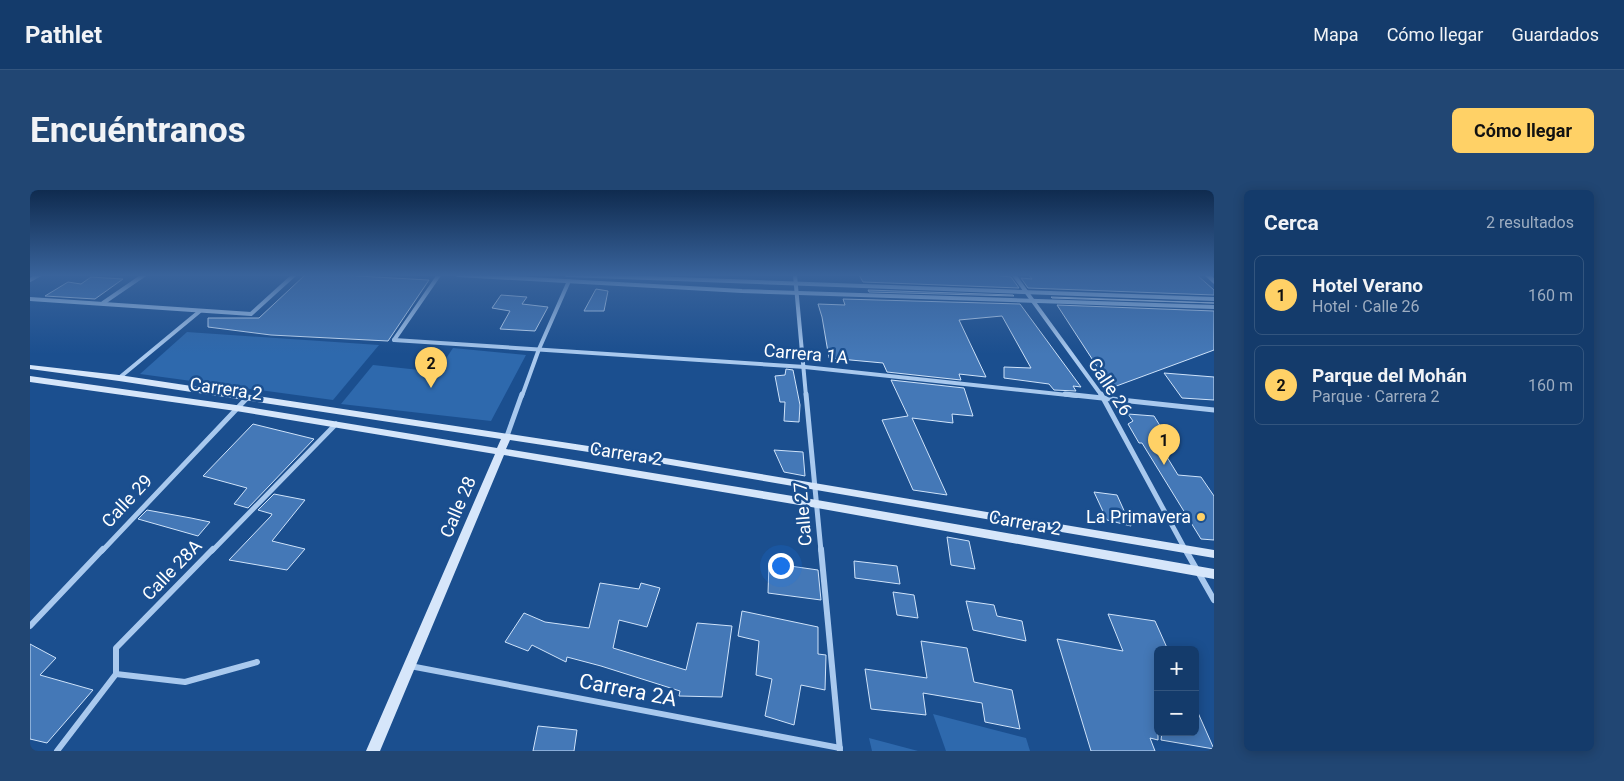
<!DOCTYPE html>
<html lang="es">
<head>
<meta charset="utf-8">
<style>
  :root { --surface:#143b6b; --page:#214673; --text:#f1f3f6; --muted:#9dadc1; --line:#33557e; --accent:#ffd166 }
  body { margin:0; font-family:Roboto,sans-serif; background:var(--page); color:var(--text) }
  .controls { position:absolute; right:15px; bottom:15px; display:grid; overflow:hidden; border-radius:8px; box-shadow:0 2px 12px #0003 }
  .controls button { width:45px; height:45px; display:grid; place-items:center; padding:0; border:0; border-bottom:1px solid var(--line); background:var(--surface); color:var(--text); font:25px sans-serif }
  .you { position:absolute; left:750px; top:375px; width:18px; height:18px; margin:-12px; border:4px solid #fff; border-radius:50%; background:#1a73e8; box-shadow:0 0 0 8px #1a73e833 }
  .badge { display:grid; place-items:center; width:32px; height:32px; border-radius:50%; background:var(--accent); color:#111; font-size:16px; font-weight:700 }
  .pin { position:absolute; translate:-50% -41px; filter:drop-shadow(0 1px 2px #0008) }
  .pin::after { content:''; position:absolute; top:26px; width:18px; height:15px; background:inherit; clip-path:polygon(0 0,100% 0,50% 100%) }
  .list { margin:0; padding:0; list-style:none }
  h2 { display:flex; justify-content:space-between; align-items:center; height:65px; margin:0; padding:0 20px; font-size:21px }
  h2 small { font-size:16px; font-weight:400; color:var(--muted) }
  .list li { display:grid; grid-template-columns:32px 1fr auto; gap:15px; align-items:center; box-sizing:border-box; height:80px; margin:0 10px 10px; padding:0 10px; border:1px solid var(--line); border-radius:8px }
  .list b { display:block; font-size:19px; white-space:nowrap }
  .list p { margin:0; font-size:16px; white-space:nowrap; color:var(--muted) }
  .list em { font-size:16px; font-style:normal; color:var(--muted) }
  .map { position:relative; flex:none; width:1184px; height:561px; overflow:hidden; border-radius:8px }
  header { display:flex; align-items:center; gap:30px; box-sizing:border-box; height:70px; padding:0 25px; background:var(--surface); border-bottom:1px solid var(--line) }
  header strong { font-size:24px }
  nav { display:flex; gap:28px; margin-inline-start:auto; font-size:18px }
  .intro { display:flex; align-items:center; justify-content:space-between; box-sizing:border-box; height:120px; padding:0 30px }
  h1 { margin:0; font-size:35px }
  .button { padding:12px 22px; border-radius:8px; background:var(--accent); color:#111; font-size:18px; font-weight:700 }
  main { display:flex; gap:30px; padding:0 30px }
  aside { flex:1; background:var(--surface); border-radius:8px; box-shadow:0 2px 12px #0003 }
  .map>svg:first-child { display:block }
  .green { fill:#2e69ad }
  .building { fill:#4478b7; stroke:#cfe3fa }
  .lines { fill:none; stroke-linecap:round; stroke-linejoin:round }
  .street-far2 { stroke:#a9c9ee; stroke-width:4 }
  .street-far1 { stroke:#a9c9ee; stroke-width:5 }
  .street { stroke:#a9c9ee; stroke-width:6 }
  .secondary { fill:#d6e6fa; fill-rule:evenodd }
  .poi-dot { fill:#ffd166; stroke:#1b4f8f; stroke-width:2 }
  .labels { text-anchor:middle; stroke-width:5; stroke-linejoin:round; paint-order:stroke }
  .street-label { font-size:18px; fill:#fff; stroke:#1b4f8f }
  .poi-label { font-size:18px; fill:#fff; stroke:#1b4f8f; text-anchor:end }
  .near-street-label { font-size:21px; fill:#fff; stroke:#1b4f8f }
</style>
</head>
<body>
<header>
<strong>Pathlet</strong>
<nav><a>Mapa</a><a>Cómo llegar</a><a>Guardados</a></nav>
</header>
<div class="intro"><h1>Encuéntranos</h1><a class="button">Cómo llegar</a></div>
<main>
<div class="map">
<svg width="1184" height="561" viewBox="0 0 1184 561">
  <rect width="100%" height="100%" fill="#1b4f8f"/>
  <g class="green">
    <path d="M 157,142 L 349,155 L 303,210 L 110,184 Z"/>
    <path d="M 423,158 L 496,165 L 461,231 L 311,214 L 343,175 L 399,181 L 408,169 L 415,170 Z"/>
    <path d="M 903,524 L 996,548 L 1000,561 L 916,561 Z"/>
    <path d="M 839,548 L 888,561 L 842,561 Z"/>
  </g>
  <g class="building">
    <path d="M 275,85 L 310,85 L 399,90 L 358,151 L 241,145 L 178,137 L 178,128 L 229,128 Z"/>
    <path d="M 829,85 L 961,85 L 981,87 L 989,98 L 833,92 Z"/>
    <path d="M 999,85 L 1167,85 L 1184,100 L 1184,105 L 998,98 L 991,88 L 1002,89 Z"/>
    <path d="M 61,87 L 93,89 L 65,109 L 15,106 L 38,92 L 51,94 Z"/>
    <path d="M 566,99 L 578,101 L 574,121 L 554,121 Z"/>
    <path d="M 838,100 L 983,105 L 984,106 L 839,102 Z"/>
    <path d="M 471,105 L 497,107 L 492,114 L 518,117 L 505,141 L 470,139 L 480,121 L 462,118 Z"/>
    <path d="M 1021,107 L 1184,113 L 1022,108 Z"/>
    <path d="M 813,109 L 990,114 L 1051,197 L 1043,196 L 1046,201 L 1024,200 L 1019,194 L 974,188 L 974,177 L 1001,178 L 972,126 L 929,130 L 956,187 L 929,184 L 931,190 L 857,182 L 853,173 L 799,168 L 792,127 L 788,114 L 815,115 Z"/>
    <path d="M 1027,115 L 1184,121 L 1184,160 L 1081,198 Z"/>
    <path d="M 756,179 L 763,180 L 770,215 L 769,232 L 754,231 L 755,212 L 750,212 L 745,186 L 755,185 Z"/>
    <path d="M 1134,183 L 1184,187 L 1184,210 L 1152,208 Z"/>
    <path d="M 861,190 L 934,198 L 943,226 L 922,224 L 923,233 L 882,228 L 917,305 L 883,300 L 852,230 L 878,226 Z"/>
    <path d="M 1098,224 L 1124,226 L 1142,255 L 1129,254 L 1148,285 L 1171,287 L 1184,306 L 1184,350 L 1171,349 L 1112,253 L 1109,253 L 1098,234 L 1103,231 Z"/>
    <path d="M 223,234 L 284,249 L 218,318 L 204,314 L 217,298 L 173,286 Z"/>
    <path d="M 744,260 L 773,262 L 775,286 L 754,282 Z"/>
    <path d="M 1064,302 L 1087,305 L 1101,336 L 1077,330 Z"/>
    <path d="M 244,304 L 275,310 L 242,351 L 275,359 L 257,380 L 199,370 L 241,326 L 242,324 L 228,320 Z"/>
    <path d="M 117,320 L 161,328 L 180,332 L 168,346 L 108,329 Z"/>
    <path d="M 917,347 L 939,351 L 945,379 L 921,375 Z"/>
    <path d="M 824,371 L 867,376 L 870,394 L 825,388 Z"/>
    <path d="M 739,373 L 788,380 L 791,410 L 738,403 Z"/>
    <path d="M 570,393 L 609,399 L 611,393 L 630,398 L 617,437 L 589,430 L 583,458 L 656,480 L 667,433 L 702,436 L 692,507 L 649,506 L 650,501 L 571,476 L 537,467 L 536,472 L 502,455 L 498,461 L 475,452 L 494,423 L 515,432 L 559,438 Z"/>
    <path d="M 863,402 L 884,405 L 888,428 L 867,425 Z"/>
    <path d="M 936,411 L 964,415 L 967,426 L 992,431 L 996,451 L 943,440 Z"/>
    <path d="M 712,421 L 788,437 L 788,464 L 796,465 L 795,500 L 771,495 L 764,535 L 735,526 L 742,489 L 726,485 L 729,451 L 708,446 Z"/>
    <path d="M 1078,424 L 1125,431 L 1138,460 L 1128,460 L 1128,550 L 1120,548 L 1125,561 L 1061,561 L 1027,449 L 1093,461 Z"/>
    <path d="M 891,451 L 937,458 L 944,492 L 982,500 L 990,539 L 955,532 L 952,513 L 893,503 L 896,525 L 841,519 L 835,479 L 897,488 Z"/>
    <path d="M 0,454 L 26,468 L 10,485 L 63,500 L 17,553 L 0,549 Z"/>
    <path d="M 1165,516 L 1184,559 L 1131,550 L 1132,542 L 1165,542 Z"/>
    <path d="M 508,536 L 547,540 L 544,561 L 503,561 Z"/>
  </g>
  <g class="lines">
    <g class="street-far2">
      <path d="M 428,85 L 712,101 L 1184,117"/>
      <path d="M 537,85 L 1184,109"/>
      <path d="M 765,85 L 776,206"/>
      <path d="M 984,85 L 1072,206"/>
      <path d="M 0,90 L 9,85"/>
      <path d="M 0,109 L 221,124 L 264,85"/>
      <path d="M 73,113 L 114,85"/>
      <path d="M 364,150 L 775,177 L 1047,206"/>
      <path d="M 364,150 L 409,85"/>
      <path d="M 89,188 L 170,121"/>
      <path d="M 492,206 L 509,159 L 539,91"/>
    </g>
    <g class="street-far1">
      <path d="M 776,204 L 791,361"/>
      <path d="M 1035,204 L 1184,220"/>
      <path d="M 1071,204 L 1156,361"/>
      <path d="M 477,246 L 492,204"/>
      <path d="M 72,361 L 217,208"/>
      <path d="M 182,361 L 306,234"/>
    </g>
    <g class="street">
      <path d="M 791,359 L 810,561"/>
      <path d="M 1155,359 L 1184,410"/>
      <path d="M 0,436 L 73,359"/>
      <path d="M 380,476 L 810,558"/>
      <path d="M 86,484 L 155,492 L 227,472"/>
      <path d="M 27,561 L 86,484 L 86,458 L 183,359"/>
    </g>
    <g class="secondary">
      <path d="M 1174,85 L 1181,85 L 1184,88 L 1184,94 Z"/>
      <path d="M 0,175 L 89,185 L 611,264 L 1184,360 L 1184,368 L 611,270 L 480,250 L 476,259 L 787,310 L 1184,379 L 1184,389 L 787,318 L 474,265 L 350,561 L 336,561 L 465,264 L 206,221 L 0,192 L 0,186 L 206,215 L 467,258 L 471,249 L 89,191 L 0,179 Z"/>
    </g>
  </g>
  <linearGradient id="sky" x2="0" y2="1"><stop stop-color="#0f2b4f"/><stop offset="0.52" stop-color="#39639b"/><stop offset="1" stop-color="#39639b" stop-opacity="0"/></linearGradient>
  <rect width="1184" height="164" fill="url(#sky)"/>
  <circle class="poi-dot" cx="1171" cy="327" r="5"/>
  <g class="labels">
    <g class="street-label">
      <text transform="translate(776 164) rotate(5)" y="6">Carrera 1A</text>
      <text transform="translate(1080 197) rotate(57)" y="6">Calle 26</text>
      <text transform="translate(196 199) rotate(8)" y="6">Carrera 2</text>
      <text transform="translate(596 264) rotate(9)" y="6">Carrera 2</text>
      <text transform="translate(97 311) rotate(-47)" y="6">Calle 29</text>
      <text transform="translate(428 317) rotate(-67)" y="6">Calle 28</text>
      <text transform="translate(773 324) rotate(-95)" y="6">Calle 27</text>
      <text transform="translate(995 333) rotate(10)" y="6">Carrera 2</text>
      <text transform="translate(142 380) rotate(-46)" y="6">Calle 28A</text>
    </g>
    <g class="poi-label">
      <text x="1161" y="333">La Primavera</text>
    </g>
    <g class="near-street-label">
      <text transform="translate(598 500) rotate(11)" y="7">Carrera 2A</text>
    </g>
  </g>
</svg>
<div class="controls">
<button>+</button>
<button>−</button>
</div>
<div class="you"></div>
<div class="pin badge" style="left:1134px;top:275px">1</div>
<div class="pin badge" style="left:401px;top:198px">2</div>
</div>
<aside>
<h2>Cerca<small>2 resultados</small></h2>
<ul class="list">
<li><span class="badge">1</span><div><b>Hotel Verano</b><p>Hotel · Calle 26</p></div><em>160 m</em></li>
<li><span class="badge">2</span><div><b>Parque del Mohán</b><p>Parque · Carrera 2</p></div><em>160 m</em></li>
</ul>
</aside>
</main>
</body>
</html>
